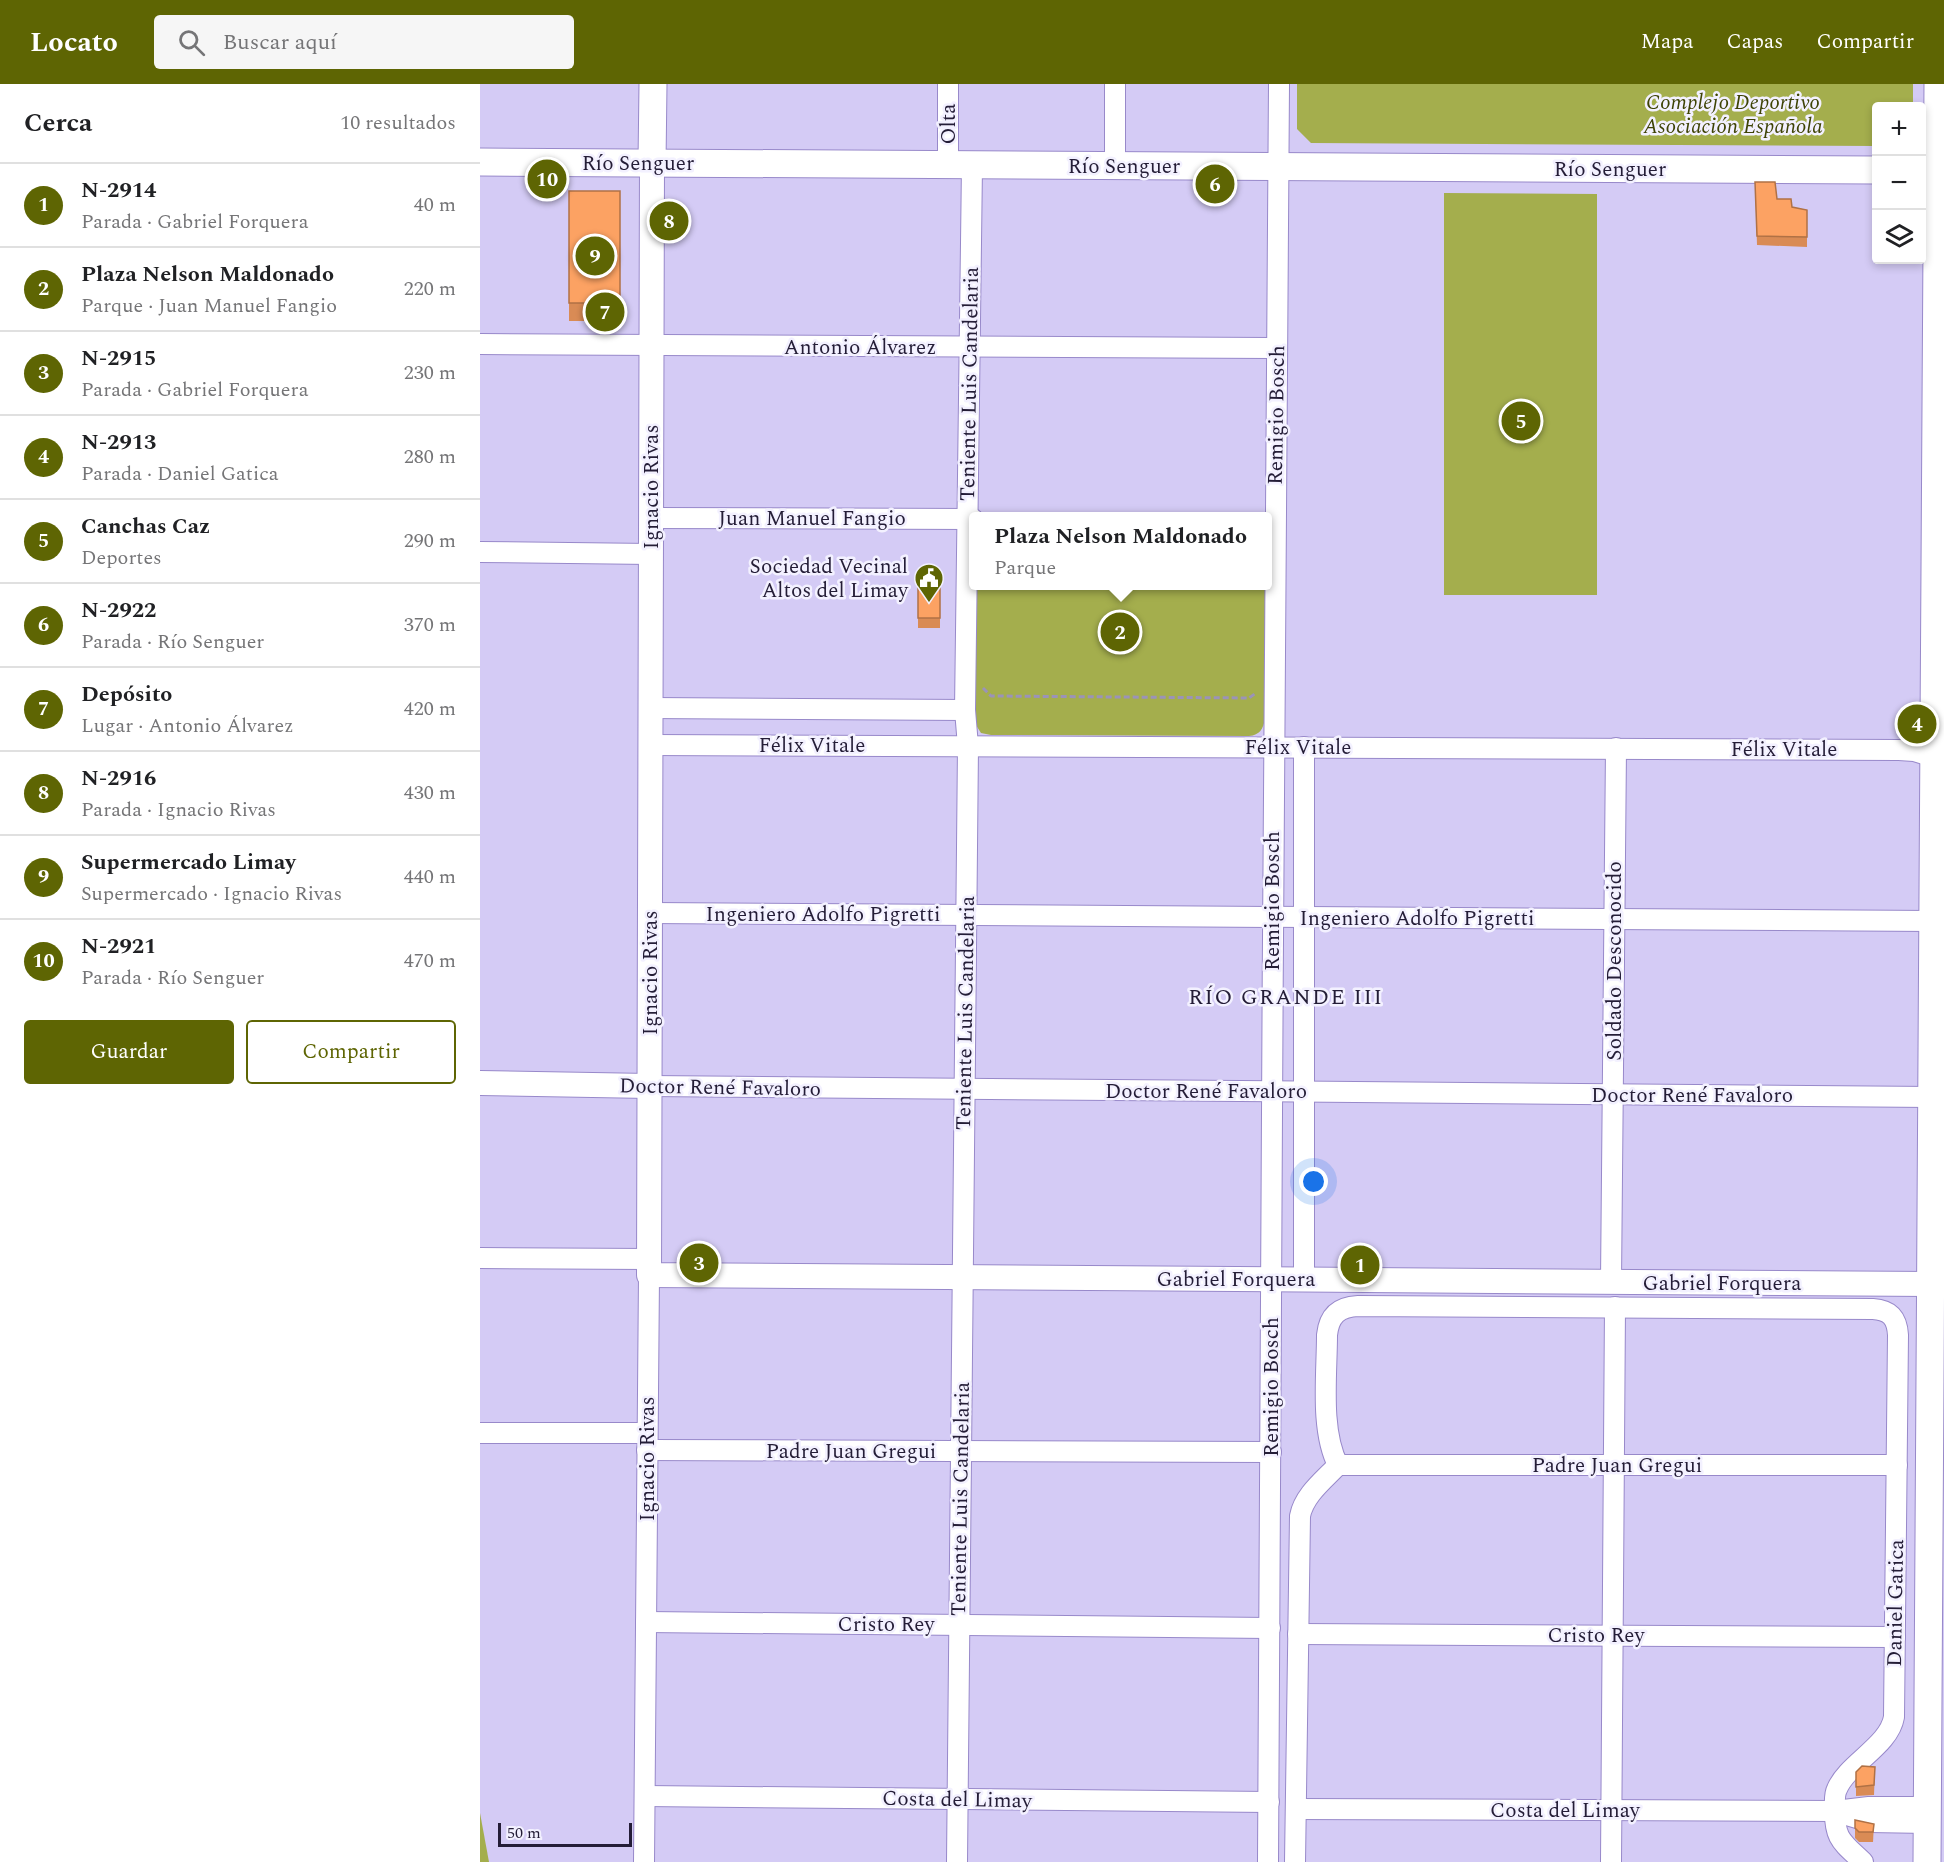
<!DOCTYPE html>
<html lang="es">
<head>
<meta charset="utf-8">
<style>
  :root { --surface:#fff; --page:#f6f6f6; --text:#202124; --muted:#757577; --line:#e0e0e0; --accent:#5e6503 }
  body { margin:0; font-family:Spectral,serif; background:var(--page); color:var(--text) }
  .controls { position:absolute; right:18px; top:18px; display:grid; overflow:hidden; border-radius:6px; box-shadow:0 3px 9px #0003 }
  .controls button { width:54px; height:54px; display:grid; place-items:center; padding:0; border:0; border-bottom:2px solid var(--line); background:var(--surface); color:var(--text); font:30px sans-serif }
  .scale { position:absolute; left:18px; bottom:15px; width:134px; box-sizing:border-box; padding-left:6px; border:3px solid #241d37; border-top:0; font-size:16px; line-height:21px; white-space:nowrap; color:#241d37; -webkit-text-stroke:4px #f3f1ff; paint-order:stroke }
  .you { position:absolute; left:834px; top:1098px; width:21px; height:21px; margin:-15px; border:4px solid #fff; border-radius:50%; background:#1a73e8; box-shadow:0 0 0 9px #1a73e833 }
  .badge { display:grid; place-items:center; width:39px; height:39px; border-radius:50%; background:var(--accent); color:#fff; font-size:20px; font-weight:700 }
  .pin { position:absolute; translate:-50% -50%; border:3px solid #fff; box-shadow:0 2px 6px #0006 }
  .popup { position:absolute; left:489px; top:428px; width:303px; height:78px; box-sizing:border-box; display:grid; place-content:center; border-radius:6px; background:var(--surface); filter:drop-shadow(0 2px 4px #0005); font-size:20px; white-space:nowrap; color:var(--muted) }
  .popup b { font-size:22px; color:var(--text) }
  .popup::after { content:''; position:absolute; left:50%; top:100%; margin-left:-12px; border:12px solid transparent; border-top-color:var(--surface) }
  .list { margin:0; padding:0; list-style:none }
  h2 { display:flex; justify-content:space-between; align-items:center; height:78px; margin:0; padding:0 24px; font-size:26px }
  h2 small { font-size:20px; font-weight:400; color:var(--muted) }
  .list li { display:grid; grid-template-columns:39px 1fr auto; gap:18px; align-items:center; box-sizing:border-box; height:84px; padding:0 24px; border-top:2px solid var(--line) }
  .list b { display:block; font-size:22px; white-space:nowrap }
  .list p { margin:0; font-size:20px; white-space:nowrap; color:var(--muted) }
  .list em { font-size:20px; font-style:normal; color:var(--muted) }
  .actions { display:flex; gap:12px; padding:18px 24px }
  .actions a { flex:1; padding:14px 0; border:2px solid var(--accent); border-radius:6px; text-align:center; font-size:21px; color:var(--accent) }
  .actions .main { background:var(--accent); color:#fff }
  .icon { flex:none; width:33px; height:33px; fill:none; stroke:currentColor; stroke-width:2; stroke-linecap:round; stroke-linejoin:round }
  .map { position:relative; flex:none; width:1464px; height:1778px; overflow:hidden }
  header { display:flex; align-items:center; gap:36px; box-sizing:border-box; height:84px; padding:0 30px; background:var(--accent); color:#fff }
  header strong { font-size:28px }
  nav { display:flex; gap:33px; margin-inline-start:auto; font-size:21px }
  .search { width:420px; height:54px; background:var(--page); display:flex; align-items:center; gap:15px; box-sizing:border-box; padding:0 21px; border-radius:6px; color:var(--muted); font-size:22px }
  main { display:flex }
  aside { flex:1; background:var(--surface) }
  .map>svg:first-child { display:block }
  .green { fill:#a4ae4d }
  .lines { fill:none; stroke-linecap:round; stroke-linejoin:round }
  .minor-casing { stroke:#9889ca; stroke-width:22 }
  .tertiary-casing { stroke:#9889ca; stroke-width:26 }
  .secondary-casing { stroke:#9889ca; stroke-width:29 }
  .path { stroke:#9b93b8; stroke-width:3; stroke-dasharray:6 3; stroke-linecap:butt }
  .minor { stroke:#fff; stroke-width:20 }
  .tertiary { stroke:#fff; stroke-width:24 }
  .secondary { stroke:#fff; stroke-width:27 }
  .wall { fill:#d98b55 }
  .building { fill:#fca263; stroke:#b07145; stroke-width:1.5 }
  .labels { text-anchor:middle; stroke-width:5; stroke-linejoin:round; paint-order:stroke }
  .park-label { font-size:21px; font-style:italic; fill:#3e4305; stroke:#f3f1ff }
  .street-label { font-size:21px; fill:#241d37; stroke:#f3f1ff }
  .poi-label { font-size:21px; fill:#241d37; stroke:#f3f1ff; text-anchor:end }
  .neighbourhood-label { font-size:22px; letter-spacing:1.5px; fill:#241d37; stroke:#f3f1ff }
</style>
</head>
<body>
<header>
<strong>Locato</strong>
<div class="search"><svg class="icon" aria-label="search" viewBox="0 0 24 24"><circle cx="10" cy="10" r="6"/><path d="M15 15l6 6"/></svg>Buscar aquí</div>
<nav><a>Mapa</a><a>Capas</a><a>Compartir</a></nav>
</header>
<main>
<aside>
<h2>Cerca<small>10 resultados</small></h2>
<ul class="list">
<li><span class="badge">1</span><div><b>N-2914</b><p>Parada · Gabriel Forquera</p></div><em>40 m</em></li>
<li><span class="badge">2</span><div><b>Plaza Nelson Maldonado</b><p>Parque · Juan Manuel Fangio</p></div><em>220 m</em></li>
<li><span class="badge">3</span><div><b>N-2915</b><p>Parada · Gabriel Forquera</p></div><em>230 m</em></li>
<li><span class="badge">4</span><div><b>N-2913</b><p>Parada · Daniel Gatica</p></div><em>280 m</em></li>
<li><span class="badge">5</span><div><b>Canchas Caz</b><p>Deportes</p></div><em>290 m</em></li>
<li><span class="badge">6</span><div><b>N-2922</b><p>Parada · Río Senguer</p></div><em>370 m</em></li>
<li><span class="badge">7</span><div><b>Depósito</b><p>Lugar · Antonio Álvarez</p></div><em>420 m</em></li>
<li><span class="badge">8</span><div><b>N-2916</b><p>Parada · Ignacio Rivas</p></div><em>430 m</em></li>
<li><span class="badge">9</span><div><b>Supermercado Limay</b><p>Supermercado · Ignacio Rivas</p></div><em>440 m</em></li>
<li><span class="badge">10</span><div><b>N-2921</b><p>Parada · Río Senguer</p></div><em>470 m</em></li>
</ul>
<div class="actions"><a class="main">Guardar</a><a>Compartir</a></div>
</aside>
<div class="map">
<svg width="1464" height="1778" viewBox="0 0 1464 1778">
  <rect width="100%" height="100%" fill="#d4cbf5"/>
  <g class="green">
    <path d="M 817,0 L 1433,0 L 1433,22 L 1396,22 L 1396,62 L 831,59 L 817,45 Z"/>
    <path d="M 964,109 L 1117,110 L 1117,511 L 964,511 Z"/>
    <path d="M 495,502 L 786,502 L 785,635 C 783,645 780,651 769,652 L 511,651 L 501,649 L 494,638 Z"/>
    <path d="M 0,1729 L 9,1778 L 0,1778 Z"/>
  </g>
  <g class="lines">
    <g class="minor-casing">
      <g id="minor">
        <path d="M 468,81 L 468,0"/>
        <path d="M 635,82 L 635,0"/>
        <path d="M 0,260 L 797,264"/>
        <path d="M 171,434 L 493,435"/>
        <path d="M 0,468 L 171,470"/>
        <path d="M 171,624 L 485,626"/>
        <path d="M 171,661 L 1419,666 L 1434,667 L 1464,676"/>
        <path d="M 824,663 L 824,1196"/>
        <path d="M 170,829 L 1453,837"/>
        <path d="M 169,1002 L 1452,1013"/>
        <path d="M 0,1174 L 169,1175"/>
        <path d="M 1131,1198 L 1136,664"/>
        <path d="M 0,1349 L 167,1349"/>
        <path d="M 167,1366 L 791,1368"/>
        <path d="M 858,1381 C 840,1346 847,1291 847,1251 C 849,1232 858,1223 878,1222 L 1393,1225 C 1410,1226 1417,1234 1418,1251 L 1414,1633 C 1409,1662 1368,1679 1357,1705 C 1354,1711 1355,1718 1355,1724 C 1354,1755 1362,1758 1383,1778"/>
        <path d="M 858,1381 L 1417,1381"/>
        <path d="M 166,1538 L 790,1544"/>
        <path d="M 818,1550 L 1415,1553"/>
        <path d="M 165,1712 L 789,1718"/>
        <path d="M 816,1725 L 1355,1727 L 1389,1723 L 1447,1723"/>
        <path d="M 1360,1729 L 1390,1738 L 1447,1739"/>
        <path d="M 164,1778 L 169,1191"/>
        <path d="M 477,1778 L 488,662 L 485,626 L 492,81"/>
        <path d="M 788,1778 C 792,1185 793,593 799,0"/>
        <path d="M 815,1778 L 820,1432 C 824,1411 844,1396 858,1381"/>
        <path d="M 1131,1778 L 1135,1223"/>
      </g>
    </g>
    <g class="tertiary-casing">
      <g id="tertiary">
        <path d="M 172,79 L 169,1191 L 1451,1200"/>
        <path d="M 0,999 L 169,1002"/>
      </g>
    </g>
    <g class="secondary-casing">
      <g id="secondary">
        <path d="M 0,78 L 1396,86"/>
        <path d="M 172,79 L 173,0"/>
        <path d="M 1447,1778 L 1458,0"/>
      </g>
    </g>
    <path class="path" d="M 503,604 L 511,612 L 769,614 L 776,609"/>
    <use href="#minor" class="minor"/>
    <use href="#tertiary" class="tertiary"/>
    <use href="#secondary" class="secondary"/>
  </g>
  <g class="wall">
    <path d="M 1275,98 L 1297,115 L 1312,123 L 1327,126 L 1327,163 L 1277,161 Z"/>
    <rect x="89" y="107" width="51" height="130"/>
    <rect x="438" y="486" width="22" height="58"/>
    <path d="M 1395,1683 L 1394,1711 L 1376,1712 L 1376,1688 Z"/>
    <path d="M 1375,1736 L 1394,1740 L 1393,1758 L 1379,1758 L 1375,1754 Z"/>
  </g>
  <g class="building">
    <path d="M 1275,98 L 1295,98 L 1297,115 L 1311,115 L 1312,123 L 1327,126 L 1327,153 L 1277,152 Z"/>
    <rect x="89" y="107" width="51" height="112"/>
    <rect x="438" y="486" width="22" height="48"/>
    <path d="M 1382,1682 L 1395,1683 L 1394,1701 L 1376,1703 L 1376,1688 Z"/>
    <path d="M 1375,1736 L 1394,1740 L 1393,1748 L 1379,1748 L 1375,1744 Z"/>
  </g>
  <defs>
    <g id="civic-pin" transform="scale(1.5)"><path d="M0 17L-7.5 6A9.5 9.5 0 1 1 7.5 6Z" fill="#5e6503" stroke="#f3f1ff"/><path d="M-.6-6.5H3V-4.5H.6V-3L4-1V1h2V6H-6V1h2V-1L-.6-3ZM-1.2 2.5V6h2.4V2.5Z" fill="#fff"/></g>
  </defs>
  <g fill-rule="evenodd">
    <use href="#civic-pin" x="449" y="494"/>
  </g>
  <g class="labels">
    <g class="park-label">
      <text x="1253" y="25">Complejo Deportivo<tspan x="1253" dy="24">Asociación Española</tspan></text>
    </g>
    <g class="street-label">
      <text transform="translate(468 40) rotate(-90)" y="7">Olta</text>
      <text x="158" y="86">Río Senguer</text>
      <text x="644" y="89">Río Senguer</text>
      <text x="1130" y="92">Río Senguer</text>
      <text x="380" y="270">Antonio Álvarez</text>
      <text transform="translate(489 300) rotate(-89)" y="7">Teniente Luis Candelaria</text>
      <text transform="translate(796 331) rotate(-89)" y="7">Remigio Bosch</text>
      <text transform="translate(171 403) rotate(-90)" y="7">Ignacio Rivas</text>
      <text x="332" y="441">Juan Manuel Fangio</text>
      <text x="332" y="668">Félix Vitale</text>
      <text x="818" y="670">Félix Vitale</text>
      <text x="1304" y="672">Félix Vitale</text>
      <text transform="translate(792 817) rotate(-90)" y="7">Remigio Bosch</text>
      <text x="343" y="837">Ingeniero Adolfo Pigretti</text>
      <text x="937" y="841">Ingeniero Adolfo Pigretti</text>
      <text transform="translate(1134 877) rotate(-90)" y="7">Soldado Desconocido</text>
      <text transform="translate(170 889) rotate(-90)" y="7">Ignacio Rivas</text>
      <text transform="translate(485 929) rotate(-89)" y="7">Teniente Luis Candelaria</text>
      <text transform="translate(240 1003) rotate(1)" y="7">Doctor René Favaloro</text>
      <text x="726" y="1014">Doctor René Favaloro</text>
      <text x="1212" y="1018">Doctor René Favaloro</text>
      <text x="756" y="1202">Gabriel Forquera</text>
      <text x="1242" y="1206">Gabriel Forquera</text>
      <text transform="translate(791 1303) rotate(-90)" y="7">Remigio Bosch</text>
      <text x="371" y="1374">Padre Juan Gregui</text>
      <text transform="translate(167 1375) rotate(-90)" y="7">Ignacio Rivas</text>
      <text x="1137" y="1388">Padre Juan Gregui</text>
      <text transform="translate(480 1415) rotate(-89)" y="7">Teniente Luis Candelaria</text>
      <text transform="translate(1415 1519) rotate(-89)" y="7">Daniel Gatica</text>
      <text x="406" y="1547">Cristo Rey</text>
      <text x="1116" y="1558">Cristo Rey</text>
      <text transform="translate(477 1715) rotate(1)" y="7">Costa del Limay</text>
      <text x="1085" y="1733">Costa del Limay</text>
    </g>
    <g class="poi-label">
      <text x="428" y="489">Sociedad Vecinal<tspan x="428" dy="24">Altos del Limay</tspan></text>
    </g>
    <g class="neighbourhood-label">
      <text x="806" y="920">RÍO GRANDE III</text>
    </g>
  </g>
</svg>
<div class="controls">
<button>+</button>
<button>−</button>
<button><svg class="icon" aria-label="layers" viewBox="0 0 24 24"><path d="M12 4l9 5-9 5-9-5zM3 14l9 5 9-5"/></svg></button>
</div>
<div class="scale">50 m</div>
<div class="you"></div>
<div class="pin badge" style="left:880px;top:1181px">1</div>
<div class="pin badge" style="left:640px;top:548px">2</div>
<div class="popup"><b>Plaza Nelson Maldonado</b>Parque</div>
<div class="pin badge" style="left:219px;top:1179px">3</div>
<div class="pin badge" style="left:1437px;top:640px">4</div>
<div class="pin badge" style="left:1041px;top:337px">5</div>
<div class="pin badge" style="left:735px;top:100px">6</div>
<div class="pin badge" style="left:125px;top:228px">7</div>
<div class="pin badge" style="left:189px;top:137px">8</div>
<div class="pin badge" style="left:115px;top:172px">9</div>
<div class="pin badge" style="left:67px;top:95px">10</div>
</div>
</main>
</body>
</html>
